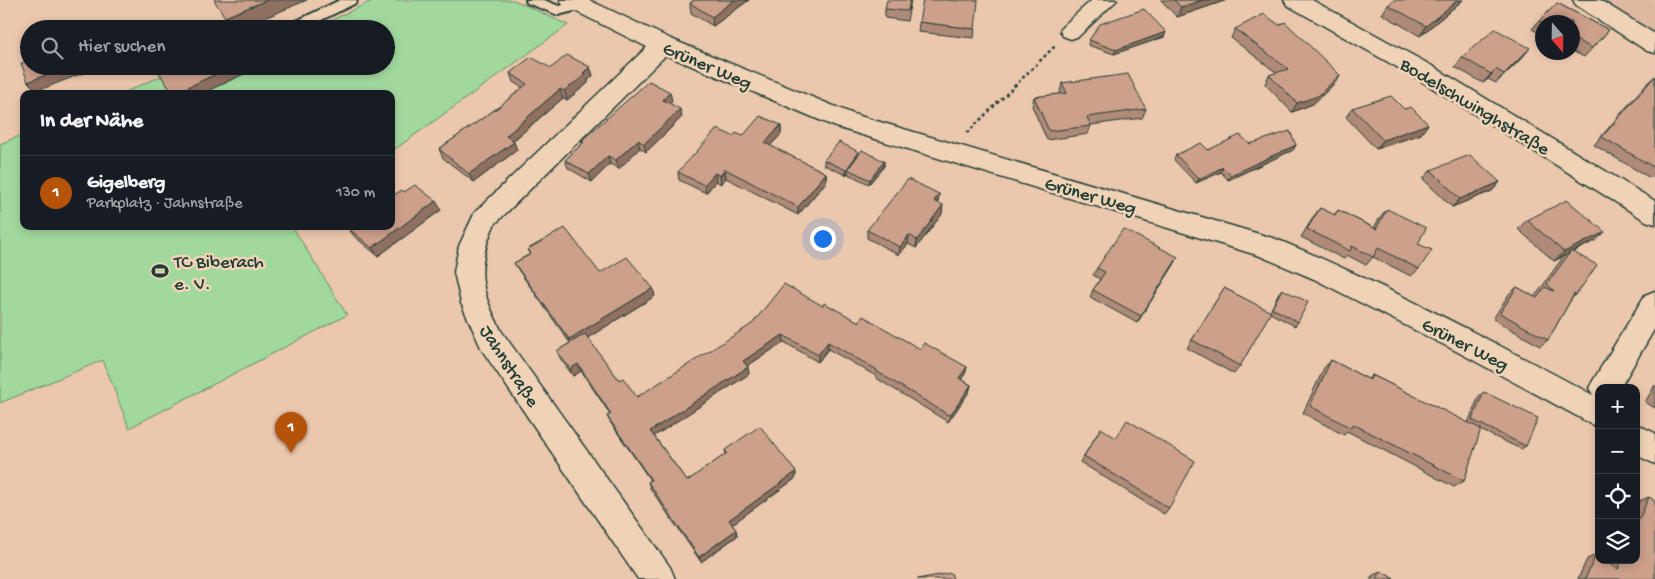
<!DOCTYPE html>
<html lang="de">
<head>
<meta charset="utf-8">
<style>
  :root { --surface:#171b24; --page:#242831; --text:#f1f3f6; --muted:#9ea1a6; --line:#363941; --accent:#b45309 }
  body { margin:0; font-family:"Gochi Hand",sans-serif; background:var(--page); color:var(--text) }
  .controls { position:absolute; right:15px; bottom:15px; display:grid; overflow:hidden; border-radius:10px; box-shadow:0 2px 8px #0003 }
  .controls button { width:45px; height:45px; display:grid; place-items:center; padding:0; border:0; border-bottom:1px solid var(--line); background:var(--surface); color:var(--text); font:25px sans-serif }
  .compass { position:absolute; left:1535px; top:15px; width:45px; height:45px; border-radius:50%; background:var(--surface); box-shadow:0 2px 8px #0003; rotate:160deg }
  .you { position:absolute; left:822px; top:238px; width:18px; height:18px; margin:-12px; border:4px solid #fff; border-radius:50%; background:#1a73e8; box-shadow:0 0 0 8px #1a73e833 }
  .badge { display:grid; place-items:center; width:32px; height:32px; border-radius:50%; background:var(--accent); color:#fff; font-size:16px; font-weight:700 }
  .pin { position:absolute; translate:-50% -41px; filter:drop-shadow(0 1px 2px #0008) }
  .pin::after { content:''; position:absolute; top:26px; width:18px; height:15px; background:inherit; clip-path:polygon(0 0,100% 0,50% 100%) }
  .list { margin:0; padding:0; list-style:none }
  h2 { display:flex; justify-content:space-between; align-items:center; height:65px; margin:0; padding:0 20px; font-size:21px }
  h2 small { font-size:16px; font-weight:400; color:var(--muted) }
  .list li { display:grid; grid-template-columns:32px 1fr auto; gap:15px; align-items:center; box-sizing:border-box; height:75px; padding:0 20px; border-top:1px solid var(--line) }
  .list b { display:block; font-size:19px; white-space:nowrap }
  .list p { margin:0; font-size:16px; white-space:nowrap; color:var(--muted) }
  .list em { font-size:16px; font-style:normal; color:var(--muted) }
  .icon { flex:none; width:28px; height:28px; fill:none; stroke:currentColor; stroke-width:2; stroke-linecap:round; stroke-linejoin:round }
  .map { position:relative; flex:none; width:1655px; height:579px; overflow:hidden }
  .search { position:absolute; background:var(--surface); box-shadow:0 2px 8px #0003; left:20px; top:20px; width:375px; height:55px; display:flex; align-items:center; gap:12px; box-sizing:border-box; padding:0 18px; border-radius:28px; color:var(--muted); font-size:19px }
  .panel { position:absolute; background:var(--surface); box-shadow:0 2px 8px #0003; left:20px; top:90px; width:375px; height:140px; border-radius:10px }
  .map>svg:first-child { display:block }
  .built { fill:#deb8a1 }
  .green { fill:#a1d99d; stroke:#608b68 }
  .lines { fill:none; stroke-linecap:round; stroke-linejoin:round }
  .service-casing { stroke:#1f3d34; stroke-width:4 }
  .minor-casing { stroke:#1f3d34; stroke-width:3 }
  .path { stroke:#1f3d34; stroke-width:2.5; stroke-dasharray:3 3; stroke-linecap:butt }
  .service { fill:#f0d3b7; fill-rule:evenodd }
  .minor { fill:#f0d3b7; fill-rule:evenodd }
  .wall { fill:#b08a78; stroke:#1f3d34 }
  .shaded-wall { fill:#907061; stroke:#1f3d34 }
  .building { fill:#cda08b; stroke:#1f3d34 }
  .labels { text-anchor:middle; stroke-width:5; stroke-linejoin:round; paint-order:stroke }
  .street-label { font-size:19px; fill:#1f3d34; stroke:#f0d3b7 }
  .poi-label { font-size:19px; fill:#1f3d34; stroke:#f0d3b7; text-anchor:start }
</style>
</head>
<body>
<div class="map">
<svg width="1655" height="579" viewBox="0 0 1655 579">
  <rect width="100%" height="100%" fill="#ebc7ad"/>
  <filter id="ink" filterUnits="userSpaceOnUse"><feTurbulence type="fractalNoise" baseFrequency=".02" numOctaves="2"/><feDisplacementMap in="SourceGraphic" scale="10" xChannelSelector="R" yChannelSelector="G"/><feConvolveMatrix kernelMatrix="1 2 1 2 8 2 1 2 1" color-interpolation-filters="sRGB"/></filter>
  <g filter="url(#ink)">
    <path class="built" d="M 1597,0 L 1655,0 L 1655,35 Z"/>
    <g class="green">
      <path d="M 374,0 L 514,0 L 568,25 L 391,152 L 391,94 L 121,94 L 184,66 L 386,66 L 386,29 L 313,29 Z"/>
      <path d="M 24,134 L 24,226 L 292,226 L 347,315 L 129,428 L 103,360 L 0,403 L 0,144 Z"/>
    </g>
    <g class="lines">
      <g class="service-casing">
        <g id="service">
          <path d="M 340,0 L 357,0 L 356,3 L 303,29 L 285,29 L 286,26 Z"/>
          <path d="M 526,0 L 544,0 L 559,6 L 581,1 L 587,5 L 586,8 L 558,15 L 527,3 Z"/>
        </g>
      </g>
      <g class="minor-casing">
        <g id="minor">
          <path d="M 560,0 L 589,0 L 671,39 L 853,114 L 1276,239 C 1385,284 1489,340 1593,395 L 1589,388 L 1594,379 L 1645,295 L 1655,291 L 1655,328 L 1620,388 L 1599,388 L 1599,428 L 1458,352 L 1314,279 L 1260,256 L 836,127 L 666,55 L 494,225 C 475,270 480,290 502,332 L 670,567 L 675,579 L 638,579 L 482,350 L 461,303 L 454,272 L 459,246 L 475,212 L 647,47 L 563,5 Z"/>
          <path d="M 1092,0 L 1117,0 L 1079,36 L 1071,39 L 1063,36 L 1060,31 L 1063,26 Z"/>
          <path d="M 1284,0 L 1312,0 L 1434,67 L 1655,201 L 1655,224 L 1646,221 L 1418,79 L 1287,5 Z"/>
          <path d="M 1573,0 L 1600,0 L 1655,34 L 1655,53 L 1647,51 L 1576,5 Z"/>
          <path d="M 1636,424 L 1655,433 L 1655,464 L 1636,455 Z"/>
        </g>
      </g>
      <path class="path" d="M 967,133 L 1055,46"/>
      <use href="#service" class="service"/>
      <use href="#minor" class="minor"/>
    </g>
    <g class="wall">
      <path d="M 694,0 L 749,0 L 713,26 L 691,13 L 690,3 Z"/>
      <path d="M 911,0 L 907,21 L 885,18 L 885,9 Z"/>
      <path d="M 1161,0 L 1227,0 L 1177,17 Z"/>
      <path d="M 1463,0 L 1420,36 L 1382,14 L 1388,5 Z"/>
      <path d="M 1557,3 L 1609,30 L 1584,57 L 1572,51 L 1572,22 L 1542,22 L 1542,35 L 1532,29 L 1539,21 Z"/>
      <path d="M 919,22 L 975,29 L 974,38 L 918,32 Z"/>
      <path d="M 1279,25 L 1340,75 L 1335,83 L 1313,104 L 1292,112 L 1265,84 L 1269,75 L 1277,73 L 1231,38 L 1235,29 Z"/>
      <path d="M 1166,32 L 1164,37 L 1114,54 L 1088,45 L 1089,40 Z"/>
      <path d="M 1462,57 L 1522,58 L 1496,83 L 1488,79 L 1483,83 L 1455,67 Z"/>
      <path d="M 590,67 L 593,76 L 588,80 L 588,83 L 567,100 L 563,98 L 513,141 L 517,150 L 474,182 L 443,158 L 439,149 L 500,106 L 523,88 L 513,82 L 510,73 L 551,68 Z"/>
      <path d="M 1655,76 L 1655,174 L 1650,178 L 1594,145 L 1646,84 Z"/>
      <path d="M 1062,83 L 1146,109 L 1142,118 L 1091,125 L 1088,134 L 1047,140 L 1032,106 L 1034,97 L 1061,94 L 1060,92 Z"/>
      <path d="M 672,101 L 669,103 L 682,117 L 646,152 L 640,148 L 619,169 L 610,164 L 592,182 L 568,168 L 565,160 L 582,144 L 581,141 Z"/>
      <path d="M 1352,108 L 1404,109 L 1428,124 L 1421,134 L 1376,149 L 1346,117 Z"/>
      <path d="M 781,125 L 781,134 L 770,146 L 826,173 L 826,182 L 798,215 L 726,178 L 721,184 L 716,181 L 706,193 L 679,180 L 678,172 L 733,136 L 743,136 Z"/>
      <path d="M 1250,144 L 1296,145 L 1293,150 L 1228,180 L 1221,172 L 1196,183 L 1174,160 L 1176,155 Z"/>
      <path d="M 859,154 L 884,161 L 884,166 L 869,184 L 848,174 L 848,172 L 846,175 L 824,165 L 824,160 Z"/>
      <path d="M 1431,170 L 1500,182 L 1492,191 L 1452,207 L 1423,179 Z"/>
      <path d="M 404,192 L 441,210 L 378,256 L 354,236 L 348,228 Z"/>
      <path d="M 939,194 L 938,203 L 942,214 L 916,248 L 908,244 L 899,255 L 867,238 L 867,230 Z"/>
      <path d="M 1320,208 L 1334,215 L 1338,210 L 1374,228 L 1380,217 L 1387,209 L 1418,244 L 1419,269 L 1411,276 L 1373,257 L 1366,265 L 1347,255 L 1344,259 L 1301,237 L 1314,216 Z"/>
      <path d="M 1527,220 L 1595,241 L 1573,252 L 1576,295 L 1572,298 L 1548,340 L 1540,346 L 1493,319 L 1509,294 L 1517,287 L 1534,297 L 1539,291 L 1563,257 L 1566,255 L 1554,261 L 1518,229 Z"/>
      <path d="M 528,249 L 600,273 L 655,296 L 587,338 L 619,380 L 637,397 L 823,306 L 920,349 L 967,367 L 965,374 L 961,379 L 971,385 L 969,392 L 948,422 L 876,378 L 876,376 L 828,349 L 818,362 L 784,342 L 747,366 L 749,374 L 654,436 L 687,481 L 726,454 L 725,450 L 796,478 L 732,524 L 736,530 L 737,536 L 701,562 L 650,488 L 648,482 L 650,480 L 610,422 L 607,416 L 610,414 L 581,371 L 573,376 L 560,358 L 557,351 L 570,343 L 519,271 L 514,263 L 530,254 Z"/>
      <path d="M 1178,257 L 1137,323 L 1090,297 L 1093,290 L 1100,279 L 1093,275 L 1097,268 Z"/>
      <path d="M 1224,288 L 1270,312 L 1278,294 L 1282,289 L 1298,322 L 1295,326 L 1270,313 L 1240,366 L 1234,374 L 1187,348 Z"/>
      <path d="M 1331,360 L 1368,379 L 1372,375 L 1468,423 L 1479,396 L 1484,392 L 1526,446 L 1521,449 L 1480,430 L 1464,481 L 1454,487 L 1347,431 L 1344,435 L 1303,413 L 1324,368 Z"/>
      <path d="M 1655,385 L 1655,408 L 1645,402 Z"/>
      <path d="M 1101,428 L 1169,508 L 1164,514 L 1080,462 Z"/>
      <path d="M 1649,497 L 1655,579 L 1578,579 L 1587,559 L 1596,555 L 1612,565 L 1614,560 L 1636,560 L 1636,509 L 1639,501 Z"/>
      <path d="M 1381,571 L 1394,579 L 1370,579 L 1372,576 Z"/>
    </g>
    <g class="shaded-wall">
      <path d="M 267,0 L 307,0 L 239,29 L 233,29 L 225,17 Z"/>
      <path d="M 734,0 L 749,0 L 713,26 L 712,17 Z"/>
      <path d="M 1203,0 L 1227,0 L 1177,17 L 1181,7 Z"/>
      <path d="M 1458,0 L 1463,0 L 1420,36 L 1426,26 Z"/>
      <path d="M 1166,32 L 1164,37 L 1114,54 L 1116,50 Z"/>
      <path d="M 1530,48 L 1522,58 L 1496,83 L 1504,74 Z"/>
      <path d="M 68,66 L 101,66 L 37,91 L 28,82 Z"/>
      <path d="M 233,66 L 261,66 L 201,94 L 173,94 Z"/>
      <path d="M 590,67 L 593,76 L 588,80 L 588,83 L 567,100 L 564,91 Z"/>
      <path d="M 1496,69 L 1488,79 L 1483,83 L 1491,74 Z"/>
      <path d="M 1340,75 L 1335,83 L 1313,104 L 1292,112 L 1297,103 Z"/>
      <path d="M 560,89 L 563,98 L 509,144 L 506,136 Z"/>
      <path d="M 670,92 L 672,101 L 664,108 L 663,100 Z"/>
      <path d="M 680,109 L 682,117 L 646,152 L 644,144 Z"/>
      <path d="M 1428,124 L 1421,134 L 1376,149 L 1383,140 Z"/>
      <path d="M 781,125 L 781,134 L 765,152 L 765,143 Z"/>
      <path d="M 638,140 L 640,148 L 619,169 L 616,160 Z"/>
      <path d="M 514,142 L 517,150 L 474,182 L 469,174 Z"/>
      <path d="M 1296,145 L 1293,150 L 1228,180 L 1231,175 Z"/>
      <path d="M 859,152 L 859,156 L 848,169 L 848,172 L 846,175 L 846,170 Z"/>
      <path d="M 608,156 L 610,164 L 592,182 L 589,174 Z"/>
      <path d="M 884,161 L 884,166 L 869,184 L 870,180 Z"/>
      <path d="M 1223,167 L 1221,172 L 1196,183 L 1199,179 Z"/>
      <path d="M 725,169 L 726,178 L 721,184 L 720,176 Z"/>
      <path d="M 715,173 L 716,181 L 706,193 L 704,185 Z"/>
      <path d="M 826,173 L 826,182 L 798,215 L 798,207 Z"/>
      <path d="M 1500,182 L 1492,191 L 1452,207 L 1460,199 Z"/>
      <path d="M 939,194 L 938,203 L 934,201 Z"/>
      <path d="M 436,201 L 441,210 L 378,256 L 372,248 Z"/>
      <path d="M 943,205 L 942,214 L 916,248 L 917,240 Z"/>
      <path d="M 1605,232 L 1595,241 L 1569,253 L 1571,251 L 1566,255 L 1554,261 L 1564,252 Z"/>
      <path d="M 909,235 L 908,244 L 899,255 L 900,247 Z"/>
      <path d="M 1178,257 L 1174,265 L 1137,323 L 1141,316 Z"/>
      <path d="M 653,288 L 655,296 L 573,347 L 569,339 Z"/>
      <path d="M 783,335 L 784,342 L 744,368 L 743,361 Z"/>
      <path d="M 828,342 L 828,349 L 818,362 L 818,355 Z"/>
      <path d="M 578,364 L 581,371 L 573,376 L 570,369 Z"/>
      <path d="M 748,367 L 749,374 L 653,437 L 650,431 Z"/>
      <path d="M 967,367 L 965,374 L 957,385 L 959,378 Z"/>
      <path d="M 971,385 L 969,392 L 948,422 L 950,416 Z"/>
      <path d="M 796,472 L 796,478 L 730,526 L 729,520 Z"/>
      <path d="M 736,530 L 737,536 L 701,562 L 699,557 Z"/>
    </g>
    <g class="building">
      <path d="M 214,0 L 267,0 L 225,17 Z"/>
      <path d="M 694,0 L 734,0 L 712,17 L 690,3 Z"/>
      <path d="M 887,0 L 910,0 L 908,11 L 885,9 Z"/>
      <path d="M 923,0 L 947,0 L 957,1 L 957,0 L 978,0 L 975,29 L 919,22 Z"/>
      <path d="M 1174,0 L 1203,0 L 1181,7 Z"/>
      <path d="M 1394,0 L 1458,0 L 1426,26 L 1388,5 Z"/>
      <path d="M 1557,3 L 1609,30 L 1592,48 L 1572,38 L 1572,22 L 1542,23 L 1539,21 Z"/>
      <path d="M 1144,9 L 1166,32 L 1116,50 L 1089,40 L 1100,24 Z"/>
      <path d="M 1264,14 L 1279,25 L 1285,22 L 1340,75 L 1318,96 L 1297,103 L 1269,75 L 1288,69 L 1235,29 Z"/>
      <path d="M 1495,29 L 1530,48 L 1504,74 L 1496,69 L 1491,74 L 1462,57 Z"/>
      <path d="M 567,55 L 590,67 L 583,73 L 586,74 L 564,91 L 560,89 L 506,136 L 514,142 L 469,174 L 439,149 L 500,106 L 527,84 L 510,73 L 531,57 L 551,68 Z"/>
      <path d="M 29,60 L 29,66 L 68,66 L 28,82 L 21,63 Z"/>
      <path d="M 170,66 L 233,66 L 173,94 L 158,71 Z"/>
      <path d="M 1128,74 L 1146,109 L 1087,117 L 1091,126 L 1049,131 L 1034,97 L 1067,93 L 1062,83 Z"/>
      <path d="M 1655,76 L 1655,168 L 1602,137 Z"/>
      <path d="M 649,81 L 670,92 L 663,100 L 680,109 L 644,144 L 638,140 L 616,160 L 608,156 L 589,174 L 565,160 L 584,142 L 581,141 Z"/>
      <path d="M 1391,96 L 1404,109 L 1411,107 L 1428,124 L 1383,140 L 1352,108 Z"/>
      <path d="M 760,116 L 781,125 L 765,143 L 826,173 L 798,207 L 725,169 L 720,176 L 715,173 L 704,185 L 678,172 L 717,129 L 733,136 L 736,133 L 743,136 Z"/>
      <path d="M 1290,131 L 1296,145 L 1231,175 L 1223,167 L 1199,179 L 1176,155 L 1201,143 L 1208,150 L 1240,135 L 1250,144 Z"/>
      <path d="M 839,142 L 859,152 L 846,170 L 824,160 Z"/>
      <path d="M 862,150 L 884,161 L 870,180 L 848,169 Z"/>
      <path d="M 1470,155 L 1500,182 L 1460,199 L 1431,170 Z"/>
      <path d="M 908,179 L 939,194 L 934,201 L 943,205 L 917,240 L 909,235 L 900,247 L 867,230 Z"/>
      <path d="M 415,185 L 436,201 L 372,248 L 348,228 L 350,226 L 391,226 L 391,197 L 402,190 L 404,192 Z"/>
      <path d="M 1567,200 L 1605,232 L 1564,252 L 1527,220 Z"/>
      <path d="M 1320,208 L 1335,215 L 1338,210 L 1376,229 L 1387,209 L 1426,228 L 1418,244 L 1432,250 L 1419,269 L 1378,248 L 1373,257 L 1352,246 L 1350,251 L 1307,229 Z"/>
      <path d="M 565,228 L 600,273 L 627,257 L 653,288 L 569,339 L 514,263 L 531,254 L 528,249 Z"/>
      <path d="M 1123,229 L 1178,257 L 1141,316 L 1093,290 L 1105,272 L 1097,268 Z"/>
      <path d="M 1571,251 L 1597,265 L 1576,295 L 1574,294 L 1548,340 L 1500,313 L 1517,287 L 1537,298 L 1545,287 L 1554,291 L 1547,284 Z"/>
      <path d="M 784,284 L 823,306 L 824,303 L 859,322 L 863,316 L 920,349 L 924,343 L 967,367 L 959,378 L 971,385 L 950,416 L 876,371 L 877,370 L 828,342 L 818,355 L 783,335 L 743,361 L 748,367 L 650,431 L 687,481 L 727,453 L 725,450 L 760,426 L 796,472 L 729,520 L 736,530 L 699,557 L 648,482 L 651,480 L 607,416 L 611,414 L 578,364 L 570,369 L 557,351 L 585,334 L 619,380 L 623,378 L 637,397 L 752,324 Z"/>
      <path d="M 1224,288 L 1271,312 L 1240,366 L 1192,340 Z"/>
      <path d="M 1282,289 L 1308,302 L 1298,322 L 1272,308 Z"/>
      <path d="M 1331,360 L 1370,380 L 1372,375 L 1481,429 L 1464,481 L 1353,424 L 1351,428 L 1310,406 Z"/>
      <path d="M 1484,392 L 1538,418 L 1526,446 L 1472,420 Z"/>
      <path d="M 1127,420 L 1195,461 L 1169,508 L 1084,456 L 1101,428 L 1116,438 Z"/>
      <path d="M 1649,497 L 1655,501 L 1655,579 L 1585,579 L 1596,555 L 1599,557 L 1599,560 L 1604,560 L 1618,569 L 1622,560 L 1636,560 L 1636,526 Z"/>
      <path d="M 1381,571 L 1394,579 L 1377,579 Z"/>
      <path d="M 951,573 L 953,579 L 917,579 Z"/>
    </g>
  </g>
  <defs>
    <g id="stadium-bare" transform="scale(1.35)"><path d="M0-5a6.5 5 0 1 0 0 10a6.5 5 0 1 0 0-10ZM-3.5-1.8h7v3.6h-7Z" fill="#1f3d34" stroke="#f0d3b7" stroke-width="2.5" paint-order="stroke"/></g>
  </defs>
  <g fill-rule="evenodd">
    <use href="#stadium-bare" x="160" y="271"/>
  </g>
  <g class="labels">
    <g class="street-label">
      <text transform="translate(708 64) rotate(23)" y="7">Grüner Weg</text>
      <text transform="translate(1476 105) rotate(31)" y="7">Bodelschwinghstraße</text>
      <text transform="translate(1091 194) rotate(16)" y="7">Grüner Weg</text>
      <text transform="translate(1466 343) rotate(27)" y="7">Grüner Weg</text>
      <text transform="translate(511 365) rotate(57)" y="7">Jahnstraße</text>
    </g>
    <g class="poi-label">
      <text x="174" y="267">TC Biberach<tspan x="174" dy="22">e. V.</tspan></text>
    </g>
  </g>
</svg>
<div class="controls">
<button>+</button>
<button>−</button>
<button><svg class="icon" aria-label="locate" viewBox="0 0 24 24"><circle cx="12" cy="12" r="6"/><path d="M12 2v4M12 18v4M2 12h4M18 12h4"/></svg></button>
<button><svg class="icon" aria-label="layers" viewBox="0 0 24 24"><path d="M12 4l9 5-9 5-9-5zM3 14l9 5 9-5"/></svg></button>
</div>
<svg class="compass" viewBox="-18 -18 36 36"><path d="M0-13l5 13h-10z" fill="#e53935"/><path d="M0 13l5-13h-10z" fill="#9ea1a6"/></svg>
<div class="you"></div>
<div class="pin badge" style="left:291px;top:453px">1</div>
<div class="search"><svg class="icon" aria-label="search" viewBox="0 0 24 24"><circle cx="10" cy="10" r="6"/><path d="M15 15l6 6"/></svg>Hier suchen</div>
<section class="panel">
<h2>In der Nähe<small></small></h2>
<ul class="list">
<li><span class="badge">1</span><div><b>Gigelberg</b><p>Parkplatz · Jahnstraße</p></div><em>130 m</em></li>
</ul>
</section>
</div>
</body>
</html>
